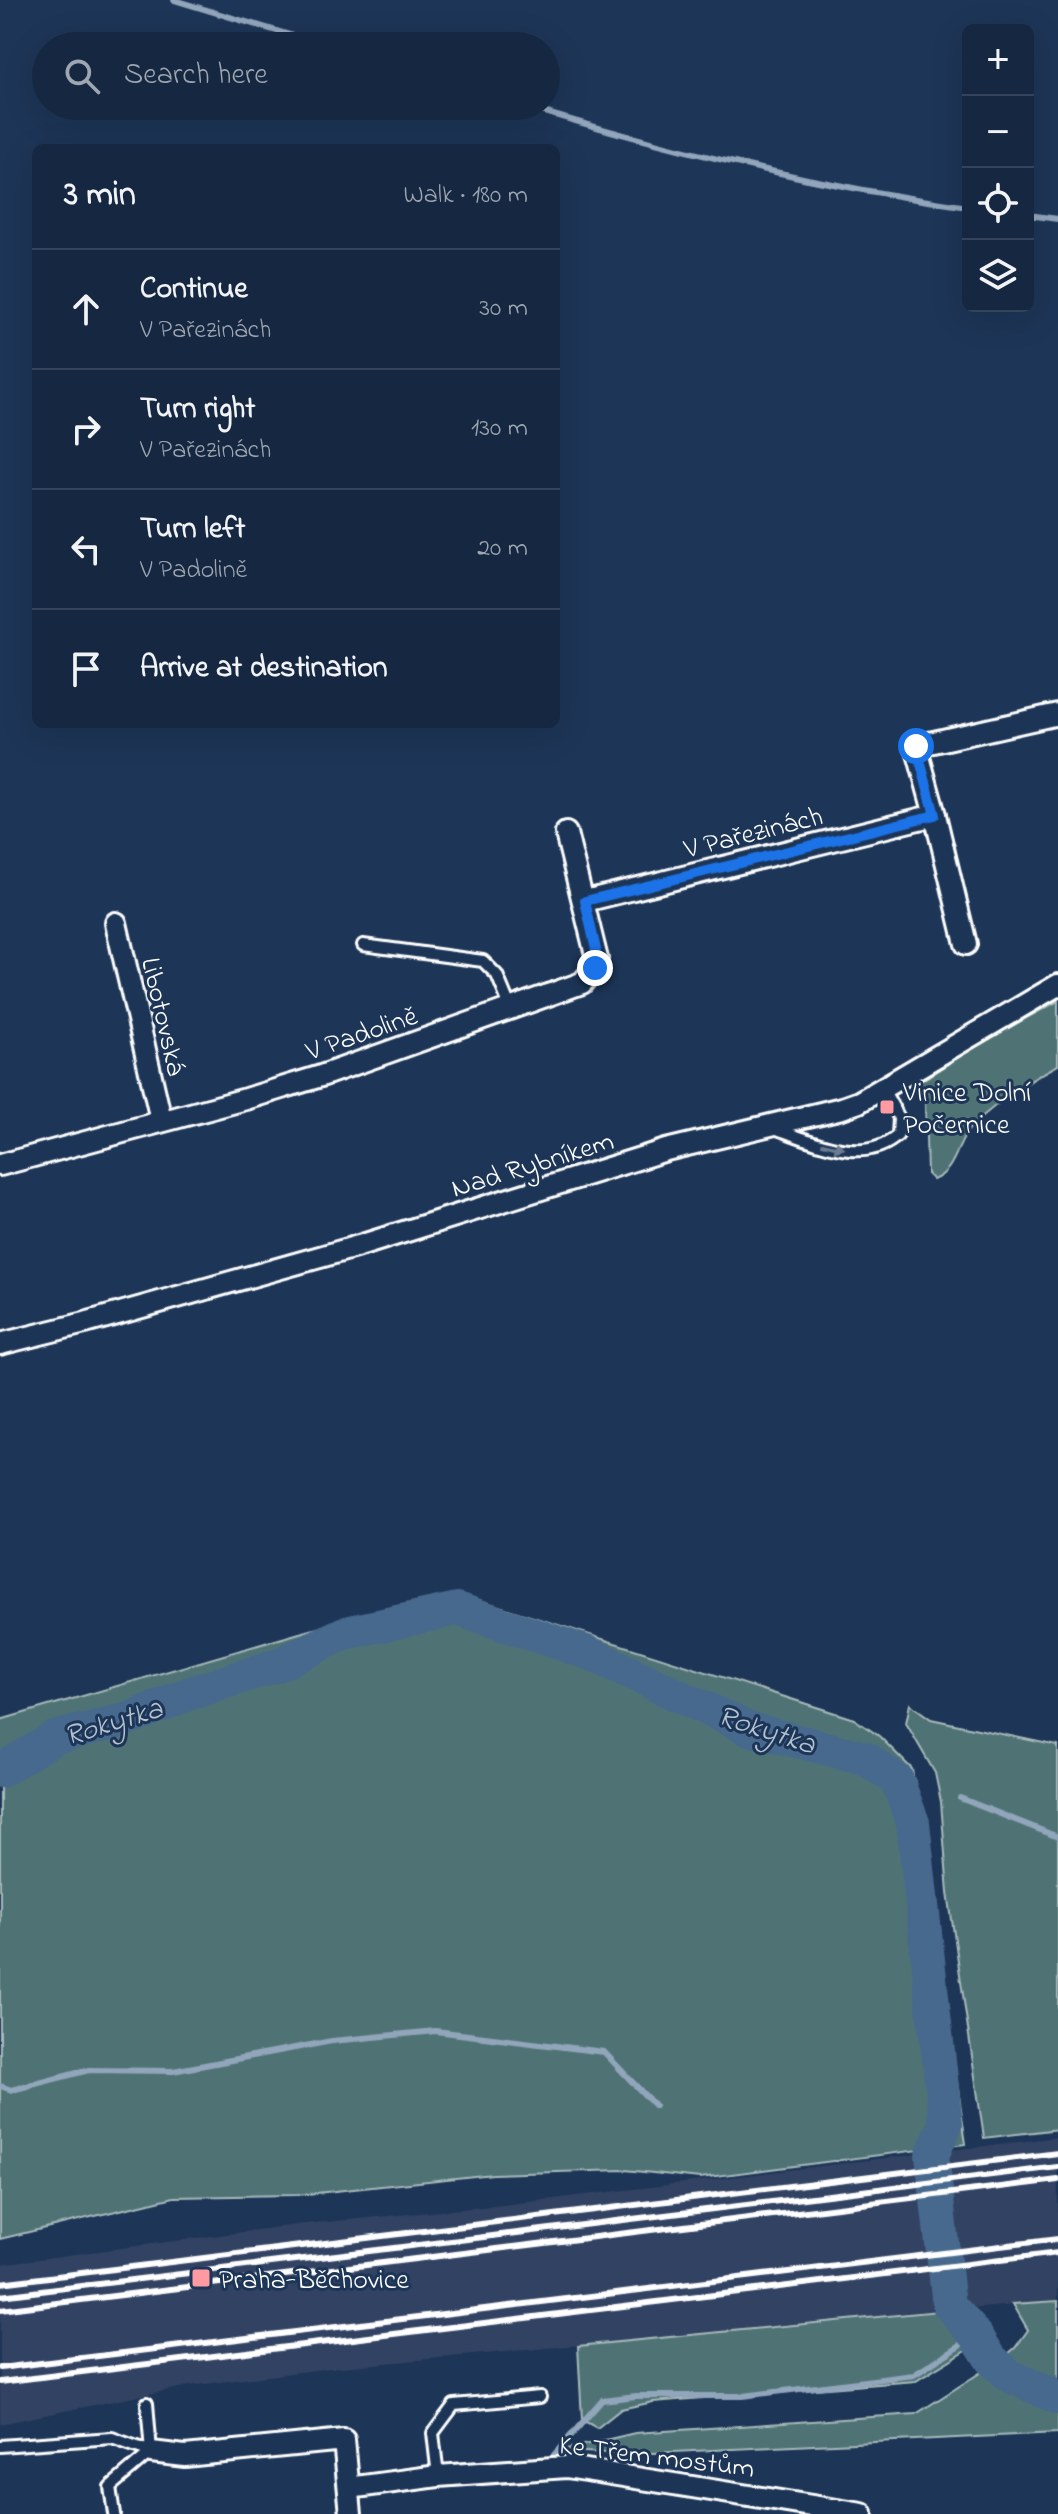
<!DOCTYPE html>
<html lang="en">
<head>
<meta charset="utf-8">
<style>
  :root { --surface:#162841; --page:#1f3048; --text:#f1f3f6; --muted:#9ea6b1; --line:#35445a }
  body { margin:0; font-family:"Indie Flower",sans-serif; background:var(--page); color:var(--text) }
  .controls { position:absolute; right:24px; top:24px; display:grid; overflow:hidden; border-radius:12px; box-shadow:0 8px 32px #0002 }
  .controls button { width:72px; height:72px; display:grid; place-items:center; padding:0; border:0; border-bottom:2px solid var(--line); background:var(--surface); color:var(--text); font:40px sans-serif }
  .stop { position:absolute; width:24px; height:24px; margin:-18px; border:6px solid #1a73e8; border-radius:50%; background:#fff }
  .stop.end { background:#1a73e8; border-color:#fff; box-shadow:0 2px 8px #0008 }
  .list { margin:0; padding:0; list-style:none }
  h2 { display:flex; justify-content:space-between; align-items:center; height:104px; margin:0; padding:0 32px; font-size:34px }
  h2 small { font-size:26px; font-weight:400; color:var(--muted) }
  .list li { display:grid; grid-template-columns:52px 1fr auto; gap:24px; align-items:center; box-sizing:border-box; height:120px; padding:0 32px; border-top:2px solid var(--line) }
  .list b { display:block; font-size:30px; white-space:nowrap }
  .list p { margin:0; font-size:26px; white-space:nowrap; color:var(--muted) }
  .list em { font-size:26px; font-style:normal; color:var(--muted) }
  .icon { flex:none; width:44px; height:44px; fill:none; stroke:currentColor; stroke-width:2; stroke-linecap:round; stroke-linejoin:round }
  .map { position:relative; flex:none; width:1058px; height:2514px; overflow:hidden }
  .search { position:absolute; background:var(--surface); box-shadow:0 8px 32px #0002; left:32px; top:32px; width:528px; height:88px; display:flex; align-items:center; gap:20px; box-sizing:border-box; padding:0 28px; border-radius:44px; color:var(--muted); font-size:30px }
  .panel { position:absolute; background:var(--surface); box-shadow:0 8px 32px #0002; left:32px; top:144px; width:528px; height:584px; border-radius:12px }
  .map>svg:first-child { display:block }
  .built { fill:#314264 }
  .green { fill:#4f7374; stroke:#a7b9ba; stroke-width:2 }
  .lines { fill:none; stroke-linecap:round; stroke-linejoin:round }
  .stream { stroke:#91a5bb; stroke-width:6 }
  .river { stroke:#47698d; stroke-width:34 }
  .service-casing { stroke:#fff; stroke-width:16 }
  .minor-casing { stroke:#fff; stroke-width:26 }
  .service { stroke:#1d3557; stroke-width:10 }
  .minor { stroke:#1d3557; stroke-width:20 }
  .rail { stroke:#fff; stroke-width:6 }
  .oneway { fill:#6c7c92 }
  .route { stroke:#1a73e8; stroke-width:10 }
  .poi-dot { fill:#ff9aa2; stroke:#1d3557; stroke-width:3 }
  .labels { text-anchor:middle; stroke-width:6; stroke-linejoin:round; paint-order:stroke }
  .street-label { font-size:28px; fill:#fff; stroke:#1d3557 }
  .poi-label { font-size:28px; fill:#fff; stroke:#1d3557; text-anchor:start }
  .water-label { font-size:30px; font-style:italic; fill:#b5c3d1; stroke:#1d3557 }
</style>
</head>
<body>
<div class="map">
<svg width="1058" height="2514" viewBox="0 0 1058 2514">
  <rect width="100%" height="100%" fill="#1d3557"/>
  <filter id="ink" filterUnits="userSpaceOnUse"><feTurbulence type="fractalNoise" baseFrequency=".0125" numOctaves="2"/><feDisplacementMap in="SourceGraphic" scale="16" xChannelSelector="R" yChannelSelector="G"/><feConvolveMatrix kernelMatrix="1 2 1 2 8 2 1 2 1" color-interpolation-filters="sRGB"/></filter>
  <g filter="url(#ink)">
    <path class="built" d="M 1058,2137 L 1058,2301 L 331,2368 L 189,2386 L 0,2424 L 0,2264 L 295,2225 L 503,2205 Z"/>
    <g class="green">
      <path d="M 1058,1001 L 1058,1065 C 1026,1082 998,1101 972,1126 C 956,1142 957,1171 933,1180 L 927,1174 L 925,1102 L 918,1083 L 984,1041 Z"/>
      <path d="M 450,1598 L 480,1600 L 854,1719 L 879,1736 L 912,1769 L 966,2144 L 700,2178 L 625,2170 L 493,2174 L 298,2195 L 174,2197 L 0,2239 L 0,1720 L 310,1630 Z"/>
      <path d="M 910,1704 L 931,1719 L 1058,1746 L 1058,2129 L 984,2138 L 948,1893 L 941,1802 L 935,1773 L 906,1723 Z"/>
      <path d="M 1058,2301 L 1058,2433 L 633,2454 L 558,2451 L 635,2433 L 916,2414 L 1003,2358 L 1015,2348 L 1028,2330 L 1013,2304 Z"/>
      <path d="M 970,2308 L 989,2336 L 916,2381 L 653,2402 L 621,2409 L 597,2428 L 582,2420 L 578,2346 Z"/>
    </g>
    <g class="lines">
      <g class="stream">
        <path d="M 174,0 L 326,46"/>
        <path d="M 524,106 C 669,150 818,186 968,207"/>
        <path d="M 1028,215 L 1058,219"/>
        <path d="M 897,1780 L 913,1782"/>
        <path d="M 960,1798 L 1058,1837"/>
        <path d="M 0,2086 L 12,2090 L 89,2070 L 173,2071 L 332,2041 L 436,2031 L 604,2052 L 655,2106"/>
        <path d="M 554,2455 L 602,2400 L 636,2396 L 742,2396 L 914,2375 L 976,2335"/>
      </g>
      <path class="river" d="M 0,1771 L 54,1738 L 129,1719 L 188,1694 L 275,1666 L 345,1633 L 457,1609 L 589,1653 L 749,1729 L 865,1758 L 897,1780 L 913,1823 L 946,2124 L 932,2155 L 949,2305 L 976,2335 L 991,2359 L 1010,2376 L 1058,2398"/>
      <g class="service-casing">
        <g id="service">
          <path d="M 363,945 L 483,961 L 497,975 L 511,1009"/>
          <path d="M 774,1128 C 813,1141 864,1167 898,1135 L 899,1118 L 883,1089"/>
          <path d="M 147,2403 L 151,2452"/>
          <path d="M 0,2446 L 112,2438 L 151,2452 L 110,2487 L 114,2514"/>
          <path d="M 438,2476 L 433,2433 L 454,2405 L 540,2397"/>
        </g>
      </g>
      <g class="minor-casing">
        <g id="minor">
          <path d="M 935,815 L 966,944"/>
          <path d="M 585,901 L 935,815 L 916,746 L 1058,714"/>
          <path d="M 116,923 L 161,1120"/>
          <path d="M 0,1165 L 246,1099 L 321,1076 L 582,983 L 595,968 L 597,959 L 566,833"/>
          <path d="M 0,1344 L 85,1323 L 359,1246 L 666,1150 L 842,1108 L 859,1102 L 1058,985"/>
          <path d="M 151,2452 L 185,2456 L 344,2440 L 351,2514"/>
          <path d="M 349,2488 L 438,2476 L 567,2467 L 862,2514"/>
        </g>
      </g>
      <use href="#service" class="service"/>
      <use href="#minor" class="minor"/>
      <g class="rail">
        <path d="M 0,2283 L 1058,2153"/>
        <path d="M 0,2296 L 1058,2167"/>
        <path d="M 0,2310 L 1058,2180"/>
        <path d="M 0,2368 L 1058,2239"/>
        <path d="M 0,2382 L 1058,2253"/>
      </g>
    </g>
    <defs><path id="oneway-solid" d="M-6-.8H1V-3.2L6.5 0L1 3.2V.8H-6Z" transform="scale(2)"/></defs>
    <use class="oneway" href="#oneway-solid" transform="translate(833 1146) rotate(13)"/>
  </g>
  <g class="lines" filter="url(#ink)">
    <path class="route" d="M 595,968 L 596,950 L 585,901 L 935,815 L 916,746"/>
  </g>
  <g class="poi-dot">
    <rect x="879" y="1099" width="16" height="16" rx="4"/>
    <rect x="191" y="2268" width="20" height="20" rx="4"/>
  </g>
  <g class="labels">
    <g class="street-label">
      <text transform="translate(753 831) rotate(-14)" y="10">V Pařezinách</text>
      <text transform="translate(165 1016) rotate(77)" y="10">Libotovská</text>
      <text transform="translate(361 1032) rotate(-19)" y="10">V Padolině</text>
      <text transform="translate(532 1163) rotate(-17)" y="10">Nad Rybníkem</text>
      <text transform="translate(657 2455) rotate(7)" y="10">Ke Třem mostům</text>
    </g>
    <g class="poi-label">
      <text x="903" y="1101">Vinice Dolní<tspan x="903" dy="32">Počernice</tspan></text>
      <text x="219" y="2288">Praha-Běchovice</text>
    </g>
    <g class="water-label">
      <text transform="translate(113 1721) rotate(-17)" y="10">Rokytka</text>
      <text transform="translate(767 1729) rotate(18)" y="10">Rokytka</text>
    </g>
  </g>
</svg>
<div class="controls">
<button>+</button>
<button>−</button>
<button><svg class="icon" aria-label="locate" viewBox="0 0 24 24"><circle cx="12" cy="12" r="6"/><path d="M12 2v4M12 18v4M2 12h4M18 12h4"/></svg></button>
<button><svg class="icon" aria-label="layers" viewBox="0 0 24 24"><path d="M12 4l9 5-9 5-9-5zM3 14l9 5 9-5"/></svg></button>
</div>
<div class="stop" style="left:916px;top:746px"></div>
<div class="stop end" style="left:595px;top:968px"></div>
<div class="search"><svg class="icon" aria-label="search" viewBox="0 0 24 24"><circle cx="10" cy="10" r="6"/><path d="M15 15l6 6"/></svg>Search here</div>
<section class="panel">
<h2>3 min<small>Walk · 180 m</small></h2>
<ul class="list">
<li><svg class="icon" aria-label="ahead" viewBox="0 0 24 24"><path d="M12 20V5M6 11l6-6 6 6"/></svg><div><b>Continue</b><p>V Pařezinách</p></div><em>30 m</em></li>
<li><svg class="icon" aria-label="right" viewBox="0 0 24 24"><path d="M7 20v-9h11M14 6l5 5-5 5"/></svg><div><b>Turn right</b><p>V Pařezinách</p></div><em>130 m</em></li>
<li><svg class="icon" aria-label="left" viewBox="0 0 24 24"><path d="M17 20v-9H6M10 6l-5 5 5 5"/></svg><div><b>Turn left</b><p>V Padolině</p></div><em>20 m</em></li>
<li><svg class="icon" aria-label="arrive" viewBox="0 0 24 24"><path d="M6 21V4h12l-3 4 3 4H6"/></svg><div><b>Arrive at destination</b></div></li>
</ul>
</section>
</div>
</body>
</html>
